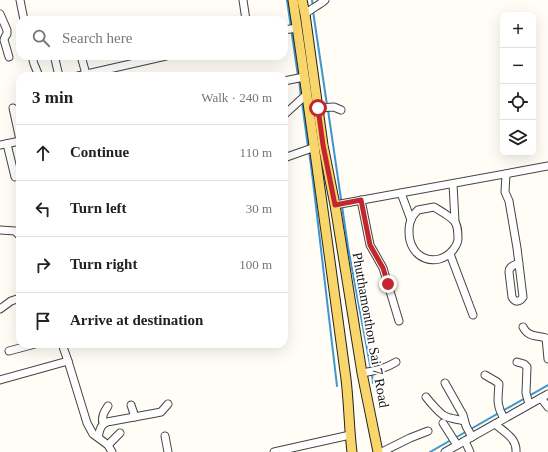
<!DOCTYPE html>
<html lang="en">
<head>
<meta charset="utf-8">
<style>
  :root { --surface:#fff; --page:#f2f2f2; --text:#222; --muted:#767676; --line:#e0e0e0 }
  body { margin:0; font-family:Georgia,serif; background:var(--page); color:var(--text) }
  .controls { position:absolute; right:12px; top:12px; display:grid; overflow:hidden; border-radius:8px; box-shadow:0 4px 16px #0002 }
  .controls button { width:36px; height:36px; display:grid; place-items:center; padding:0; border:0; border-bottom:1px solid var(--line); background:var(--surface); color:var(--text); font:20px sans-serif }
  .stop { position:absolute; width:12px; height:12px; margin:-9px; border:3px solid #c4262e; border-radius:50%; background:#fff }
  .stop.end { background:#c4262e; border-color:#fff; box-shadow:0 1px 4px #0008 }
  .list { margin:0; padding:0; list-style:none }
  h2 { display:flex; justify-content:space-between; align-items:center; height:52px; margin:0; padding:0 16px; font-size:17px }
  h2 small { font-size:13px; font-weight:400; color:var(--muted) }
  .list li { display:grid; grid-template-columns:26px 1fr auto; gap:12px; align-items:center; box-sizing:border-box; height:56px; padding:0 16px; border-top:1px solid var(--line) }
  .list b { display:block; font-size:15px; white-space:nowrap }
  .list em { font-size:13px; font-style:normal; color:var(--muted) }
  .icon { flex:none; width:22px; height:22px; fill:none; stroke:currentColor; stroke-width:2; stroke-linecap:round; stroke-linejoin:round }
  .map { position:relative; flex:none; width:548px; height:452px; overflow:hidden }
  .search { position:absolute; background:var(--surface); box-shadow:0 4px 16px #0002; left:16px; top:16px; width:272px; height:44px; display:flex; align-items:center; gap:10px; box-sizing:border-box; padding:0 14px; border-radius:12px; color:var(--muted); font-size:15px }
  .panel { position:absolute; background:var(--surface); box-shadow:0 4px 16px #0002; left:16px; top:72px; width:272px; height:276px; border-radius:12px }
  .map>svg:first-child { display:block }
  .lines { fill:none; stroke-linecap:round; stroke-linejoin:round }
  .stream { stroke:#3f96cf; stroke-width:2 }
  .minor-casing { stroke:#444; stroke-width:9 }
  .major-casing { stroke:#222; stroke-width:11 }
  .minor { stroke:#fff; stroke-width:7 }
  .major { stroke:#f9d66b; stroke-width:9 }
  .route { stroke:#c4262e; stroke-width:5 }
  .labels { text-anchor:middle; stroke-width:4; stroke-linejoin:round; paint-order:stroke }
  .street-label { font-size:14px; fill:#111; stroke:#fff }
</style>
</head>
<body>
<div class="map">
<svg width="548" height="452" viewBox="0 0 548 452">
  <rect width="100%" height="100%" fill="#fffdf5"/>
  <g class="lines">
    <g class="stream">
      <path d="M 287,0 L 298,76"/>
      <path d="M 312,0 L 313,6"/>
      <path d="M 313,11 L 327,105"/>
      <path d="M 299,80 L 301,97"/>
      <path d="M 302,102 L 308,147"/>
      <path d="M 328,110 L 348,247 L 371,370"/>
      <path d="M 309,151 L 313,181 L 337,386"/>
      <path d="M 372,374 L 373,383"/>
      <path d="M 455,438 L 548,385"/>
      <path d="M 430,452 L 451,440"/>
    </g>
    <g class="minor-casing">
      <g id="minor">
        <path d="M 20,0 L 24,20"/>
        <path d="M 243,0 L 246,20"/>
        <path d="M 0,14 L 7,30 L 7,34 L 5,37 L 4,40 L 9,57"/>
        <path d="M 305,14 C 311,9 319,5 325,0"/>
        <path d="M 284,30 L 297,28"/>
        <path d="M 32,56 L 34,64 L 39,76"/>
        <path d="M 81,56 L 86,74"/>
        <path d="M 55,59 L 59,76"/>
        <path d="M 78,76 L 166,56"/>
        <path d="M 284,81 L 304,77"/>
        <path d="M 13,108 L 20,140"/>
        <path d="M 318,108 L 334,107 L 341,110"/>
        <path d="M 284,115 L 307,94"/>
        <path d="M 7,144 L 15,177 L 20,174"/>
        <path d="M 0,145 L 20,141"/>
        <path d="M 284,158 L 315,147"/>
        <path d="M 506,174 L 505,192 L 509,201 L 517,248 L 523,297 C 520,302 515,303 512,297 L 509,272 C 509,266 515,265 519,263"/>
        <path d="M 453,184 L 455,221"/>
        <path d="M 401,193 L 411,220"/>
        <path d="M 361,200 L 370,245 L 383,268 L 399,321"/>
        <path d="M 335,205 L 548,166"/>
        <path d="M 434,207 C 439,210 451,217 454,221 C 458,225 458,233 458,239 C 458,243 456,246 453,250 C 437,269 409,259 409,232 C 409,228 409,224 411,220 C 412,216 415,213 418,210 Z"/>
        <path d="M 0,230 L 15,231 L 20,236"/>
        <path d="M 450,254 L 473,315"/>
        <path d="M 0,309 L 11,301 L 20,298"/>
        <path d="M 523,327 C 528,337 535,335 546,338 L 548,359"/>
        <path d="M 62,344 L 68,361 L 87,423 L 93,434 L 108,445 L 112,452"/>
        <path d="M 9,351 L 35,344"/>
        <path d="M 517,362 L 524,364 L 527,367 L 526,393 L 529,404"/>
        <path d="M 362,373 C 374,371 385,369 396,362"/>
        <path d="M 485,375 L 497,382 L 499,384 C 498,398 496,406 504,418"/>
        <path d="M 0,380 L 68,361"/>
        <path d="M 445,383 L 463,415 L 466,426 L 472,437"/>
        <path d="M 426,397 C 429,401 441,415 445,416 C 450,419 458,419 464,421"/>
        <path d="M 541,398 L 548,407"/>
        <path d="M 131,405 L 135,417"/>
        <path d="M 443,423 L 457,445"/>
        <path d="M 103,424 C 101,417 104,412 108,406"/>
        <path d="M 495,424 C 504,432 517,438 516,452"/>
        <path d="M 165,436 L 168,452"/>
        <path d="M 98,437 C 100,430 100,425 107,422 L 156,413 L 161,412 L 168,404"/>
        <path d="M 465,441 L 470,452"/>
        <path d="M 108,445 L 120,433"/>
        <path d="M 274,452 L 350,435"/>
        <path d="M 382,452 L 410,438 L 428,431"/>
        <path d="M 445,452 L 548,394"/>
      </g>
    </g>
    <g class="major-casing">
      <g id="major">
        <path d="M 293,0 C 312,126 329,253 346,379 C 349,404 349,428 352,452"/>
        <path d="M 302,0 L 305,14 L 323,145 L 335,205 L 362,373 L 378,452"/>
      </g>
    </g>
    <use href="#minor" class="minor"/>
    <use href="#major" class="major"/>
  </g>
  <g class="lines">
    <path class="route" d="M 318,108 L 323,145 L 335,205 L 361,200 L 370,245 L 383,268 L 388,284"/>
  </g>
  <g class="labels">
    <g class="street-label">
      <text transform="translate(371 330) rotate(80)" y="5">Phutthamonthon Sai 7 Road</text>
    </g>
  </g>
</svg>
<div class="controls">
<button>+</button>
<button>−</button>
<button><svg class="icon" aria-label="locate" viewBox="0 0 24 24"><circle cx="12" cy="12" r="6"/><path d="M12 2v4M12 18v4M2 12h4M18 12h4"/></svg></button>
<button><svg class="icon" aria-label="layers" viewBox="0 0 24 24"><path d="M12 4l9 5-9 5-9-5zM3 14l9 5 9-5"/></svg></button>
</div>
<div class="stop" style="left:318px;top:108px"></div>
<div class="stop end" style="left:388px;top:284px"></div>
<div class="search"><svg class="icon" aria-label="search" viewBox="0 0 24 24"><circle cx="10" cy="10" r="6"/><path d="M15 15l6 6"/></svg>Search here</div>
<section class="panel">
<h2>3 min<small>Walk · 240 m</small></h2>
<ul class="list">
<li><svg class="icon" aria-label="ahead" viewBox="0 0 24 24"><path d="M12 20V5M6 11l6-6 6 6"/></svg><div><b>Continue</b></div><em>110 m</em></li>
<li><svg class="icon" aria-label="left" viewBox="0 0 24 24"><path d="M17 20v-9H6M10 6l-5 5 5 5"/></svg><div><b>Turn left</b></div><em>30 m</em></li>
<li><svg class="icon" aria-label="right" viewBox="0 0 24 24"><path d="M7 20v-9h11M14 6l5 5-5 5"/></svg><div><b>Turn right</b></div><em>100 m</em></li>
<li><svg class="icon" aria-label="arrive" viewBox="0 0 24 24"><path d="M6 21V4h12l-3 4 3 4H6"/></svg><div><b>Arrive at destination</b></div></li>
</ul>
</section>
</div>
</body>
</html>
